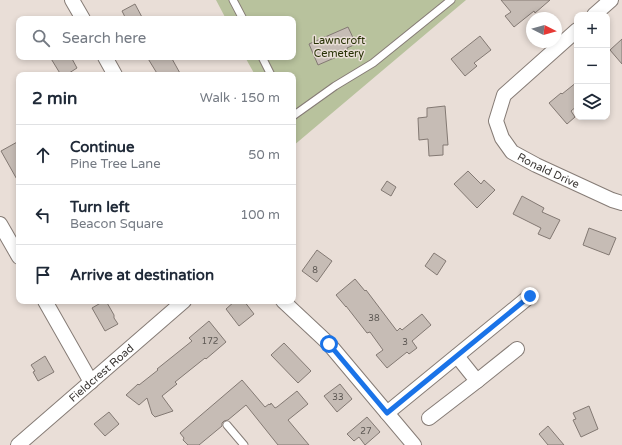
<!DOCTYPE html>
<html lang="en">
<head>
<meta charset="utf-8">
<style>
  :root { --surface:#fff; --page:#f6f6f7; --text:#1f2937; --muted:#747a83; --line:#e0e1e3 }
  body { margin:0; font-family:"Varela Round",sans-serif; background:var(--page); color:var(--text) }
  .controls { position:absolute; right:12px; top:12px; display:grid; overflow:hidden; border-radius:8px; box-shadow:0 2px 6px #0003 }
  .controls button { width:36px; height:36px; display:grid; place-items:center; padding:0; border:0; border-bottom:1px solid var(--line); background:var(--surface); color:var(--text); font:20px sans-serif }
  .compass { position:absolute; left:526px; top:12px; width:36px; height:36px; border-radius:50%; background:var(--surface); box-shadow:0 2px 6px #0003; rotate:96deg }
  .stop { position:absolute; width:12px; height:12px; margin:-9px; border:3px solid #1a73e8; border-radius:50%; background:#fff }
  .stop.end { background:#1a73e8; border-color:#fff; box-shadow:0 1px 4px #0008 }
  .list { margin:0; padding:0; list-style:none }
  h2 { display:flex; justify-content:space-between; align-items:center; height:52px; margin:0; padding:0 16px; font-size:17px }
  h2 small { font-size:13px; font-weight:400; color:var(--muted) }
  .list li { display:grid; grid-template-columns:26px 1fr auto; gap:12px; align-items:center; box-sizing:border-box; height:60px; padding:0 16px; border-top:1px solid var(--line) }
  .list b { display:block; font-size:15px; white-space:nowrap }
  .list p { margin:0; font-size:13px; white-space:nowrap; color:var(--muted) }
  .list em { font-size:13px; font-style:normal; color:var(--muted) }
  .icon { flex:none; width:22px; height:22px; fill:none; stroke:currentColor; stroke-width:2; stroke-linecap:round; stroke-linejoin:round }
  .map { position:relative; flex:none; width:622px; height:445px; overflow:hidden }
  .search { position:absolute; background:var(--surface); box-shadow:0 2px 6px #0003; left:16px; top:16px; width:280px; height:44px; display:flex; align-items:center; gap:10px; box-sizing:border-box; padding:0 14px; border-radius:8px; color:var(--muted); font-size:15px }
  .panel { position:absolute; background:var(--surface); box-shadow:0 2px 6px #0003; left:16px; top:72px; width:280px; height:232px; border-radius:8px }
  .map>svg:first-child { display:block }
  .green { fill:#b8c29d }
  .building { fill:#c6bcb5; stroke:#837973 }
  .lines { fill:none; stroke-linecap:round; stroke-linejoin:round }
  .lane-casing { stroke:#867c76; stroke-width:9 }
  .street-casing { stroke:#867c76; stroke-width:16 }
  .lane { stroke:#fff; stroke-width:7 }
  .street { stroke:#fff; stroke-width:14 }
  .route { stroke:#1a73e8; stroke-width:5 }
  .labels { text-anchor:middle; stroke-width:3; stroke-linejoin:round; paint-order:stroke }
  .number-label { font-size:9px; fill:#5d5854 }
  .park-label { font-size:11px; fill:#283105; stroke:#e9ded7 }
  .street-label { font-size:11px; fill:#3a3633; stroke:#e9ded7 }
</style>
</head>
<body>
<div class="map">
<svg width="622" height="445" viewBox="0 0 622 445">
  <rect width="100%" height="100%" fill="#e9ded7"/>
  <path class="green" d="M 216,0 L 466,0 L 293,146 L 293,75 L 255,75 L 245,57 L 293,57 L 293,19 L 226,19 Z"/>
  <g class="building">
    <path d="M 501,0 L 550,0 L 535,13 L 534,11 L 514,27 L 505,16 L 511,12 Z"/>
    <path d="M 135,4 L 143,19 L 126,19 L 122,11 Z"/>
    <path d="M 348,27 L 356,44 L 347,48 L 348,52 L 318,65 L 309,44 Z"/>
    <path d="M 480,36 L 491,50 L 474,63 L 477,66 L 465,76 L 451,59 Z"/>
    <path d="M 622,39 L 622,64 L 610,50 Z"/>
    <path d="M 50,57 L 71,57 L 77,68 L 66,75 L 61,75 Z"/>
    <path d="M 147,57 L 171,57 L 181,75 L 158,75 Z"/>
    <path d="M 577,82 L 577,106 L 571,111 L 575,117 L 567,124 L 549,103 L 561,93 L 562,94 Z"/>
    <path d="M 445,106 L 448,145 L 443,145 L 443,155 L 429,156 L 428,139 L 419,140 L 418,118 L 427,117 L 427,108 Z"/>
    <path d="M 19,141 L 19,183 L 1,151 Z"/>
    <path d="M 468,171 L 481,184 L 484,180 L 495,190 L 477,208 L 454,184 Z"/>
    <path d="M 387,181 L 396,187 L 391,196 L 381,190 Z"/>
    <path d="M 522,196 L 544,208 L 542,212 L 560,220 L 550,239 L 538,234 L 541,228 L 513,214 Z"/>
    <path d="M 589,228 L 616,238 L 609,255 L 583,245 Z"/>
    <path d="M 317,250 L 332,261 L 317,282 L 302,271 Z"/>
    <path d="M 434,253 L 446,261 L 437,275 L 425,266 Z"/>
    <path d="M 355,279 L 365,291 L 366,290 L 397,331 L 400,328 L 402,330 L 422,314 L 431,325 L 412,341 L 417,348 L 409,354 L 407,352 L 387,368 L 376,355 L 383,350 L 370,332 L 367,333 L 346,306 L 346,307 L 336,295 Z"/>
    <path d="M 104,301 L 106,301 L 114,315 L 114,318 L 118,324 L 105,331 L 92,308 Z"/>
    <path d="M 235,301 L 244,301 L 254,314 L 239,326 L 226,309 Z"/>
    <path d="M 209,321 L 226,342 L 206,359 L 205,358 L 175,382 L 177,384 L 162,396 L 173,411 L 155,417 L 152,414 L 147,398 L 139,405 L 126,395 L 138,384 L 139,385 L 158,370 L 157,369 L 192,341 L 189,338 Z"/>
    <path d="M 284,343 L 311,371 L 298,383 L 271,355 Z"/>
    <path d="M 45,356 L 54,372 L 38,381 L 33,372 L 35,371 L 31,365 Z"/>
    <path d="M 242,380 L 265,407 L 269,404 L 270,405 L 271,403 L 275,408 L 277,407 L 297,391 L 308,404 L 288,420 L 309,445 L 278,445 L 246,405 L 228,420 L 224,421 L 222,423 L 222,426 L 199,445 L 188,445 L 183,440 L 184,438 L 180,433 Z"/>
    <path d="M 340,384 L 352,399 L 337,412 L 324,396 Z"/>
    <path d="M 589,406 L 598,429 L 581,437 L 573,420 L 576,419 L 573,413 Z"/>
    <path d="M 109,412 L 119,424 L 105,436 L 94,424 Z"/>
    <path d="M 367,417 L 380,432 L 365,445 L 359,437 L 354,441 L 347,434 Z"/>
    <path d="M 548,426 L 564,445 L 548,445 L 539,434 Z"/>
  </g>
  <g class="lines">
    <g class="lane-casing">
      <g id="lane">
        <path d="M 233,0 L 243,19"/>
        <path d="M 262,57 L 271,75"/>
        <path d="M 293,116 L 335,86 L 373,63 L 451,0"/>
        <path d="M 227,425 L 244,445"/>
      </g>
    </g>
    <g class="street-casing">
      <g id="street">
        <path d="M 72,0 L 83,19"/>
        <path d="M 594,15 L 611,0"/>
        <path id="s1" d="M 577,30 L 504,95 L 496,121 L 502,138 L 512,152 L 536,165 L 612,200 L 622,203"/>
        <path d="M 105,57 L 115,75"/>
        <path d="M 0,224 L 19,257"/>
        <path d="M 45,301 L 91,382"/>
        <path d="M 283,301 L 329,344 L 414,445"/>
        <path d="M 477,381 L 517,349"/>
        <path d="M 387,413 L 530,296"/>
        <path d="M 429,418 L 477,381 L 457,356"/>
        <path id="s2" d="M 18,445 L 184,301"/>
      </g>
    </g>
    <use href="#lane" class="lane"/>
    <use href="#street" class="street"/>
  </g>
  <g class="lines">
    <path class="route" d="M 329,344 L 387,413 L 530,296"/>
  </g>
  <g class="labels">
    <g class="number-label">
      <text x="315" y="273">8</text>
      <text x="374" y="321">38</text>
      <text x="210" y="344">172</text>
      <text x="405" y="345">3</text>
      <text x="338" y="400">33</text>
      <text x="366" y="434">27</text>
    </g>
    <g class="park-label">
      <text x="339" y="44">Lawncroft<tspan x="339" dy="13">Cemetery</tspan></text>
    </g>
    <g class="street-label">
      <text dy="4" stroke="none"><textPath href="#s1" startOffset="201">Ronald Drive</textPath></text>
      <text dy="4" stroke="none"><textPath href="#s2" startOffset="110">Fieldcrest Road</textPath></text>
    </g>
  </g>
</svg>
<div class="controls">
<button>+</button>
<button>−</button>
<button><svg class="icon" aria-label="layers" viewBox="0 0 24 24"><path d="M12 4l9 5-9 5-9-5zM3 14l9 5 9-5"/></svg></button>
</div>
<svg class="compass" viewBox="-18 -18 36 36"><path d="M0-13l5 13h-10z" fill="#e53935"/><path d="M0 13l5-13h-10z" fill="#747a83"/></svg>
<div class="stop" style="left:329px;top:344px"></div>
<div class="stop end" style="left:530px;top:296px"></div>
<div class="search"><svg class="icon" aria-label="search" viewBox="0 0 24 24"><circle cx="10" cy="10" r="6"/><path d="M15 15l6 6"/></svg>Search here</div>
<section class="panel">
<h2>2 min<small>Walk · 150 m</small></h2>
<ul class="list">
<li><svg class="icon" aria-label="ahead" viewBox="0 0 24 24"><path d="M12 20V5M6 11l6-6 6 6"/></svg><div><b>Continue</b><p>Pine Tree Lane</p></div><em>50 m</em></li>
<li><svg class="icon" aria-label="left" viewBox="0 0 24 24"><path d="M17 20v-9H6M10 6l-5 5 5 5"/></svg><div><b>Turn left</b><p>Beacon Square</p></div><em>100 m</em></li>
<li><svg class="icon" aria-label="arrive" viewBox="0 0 24 24"><path d="M6 21V4h12l-3 4 3 4H6"/></svg><div><b>Arrive at destination</b></div></li>
</ul>
</section>
</div>
</body>
</html>
